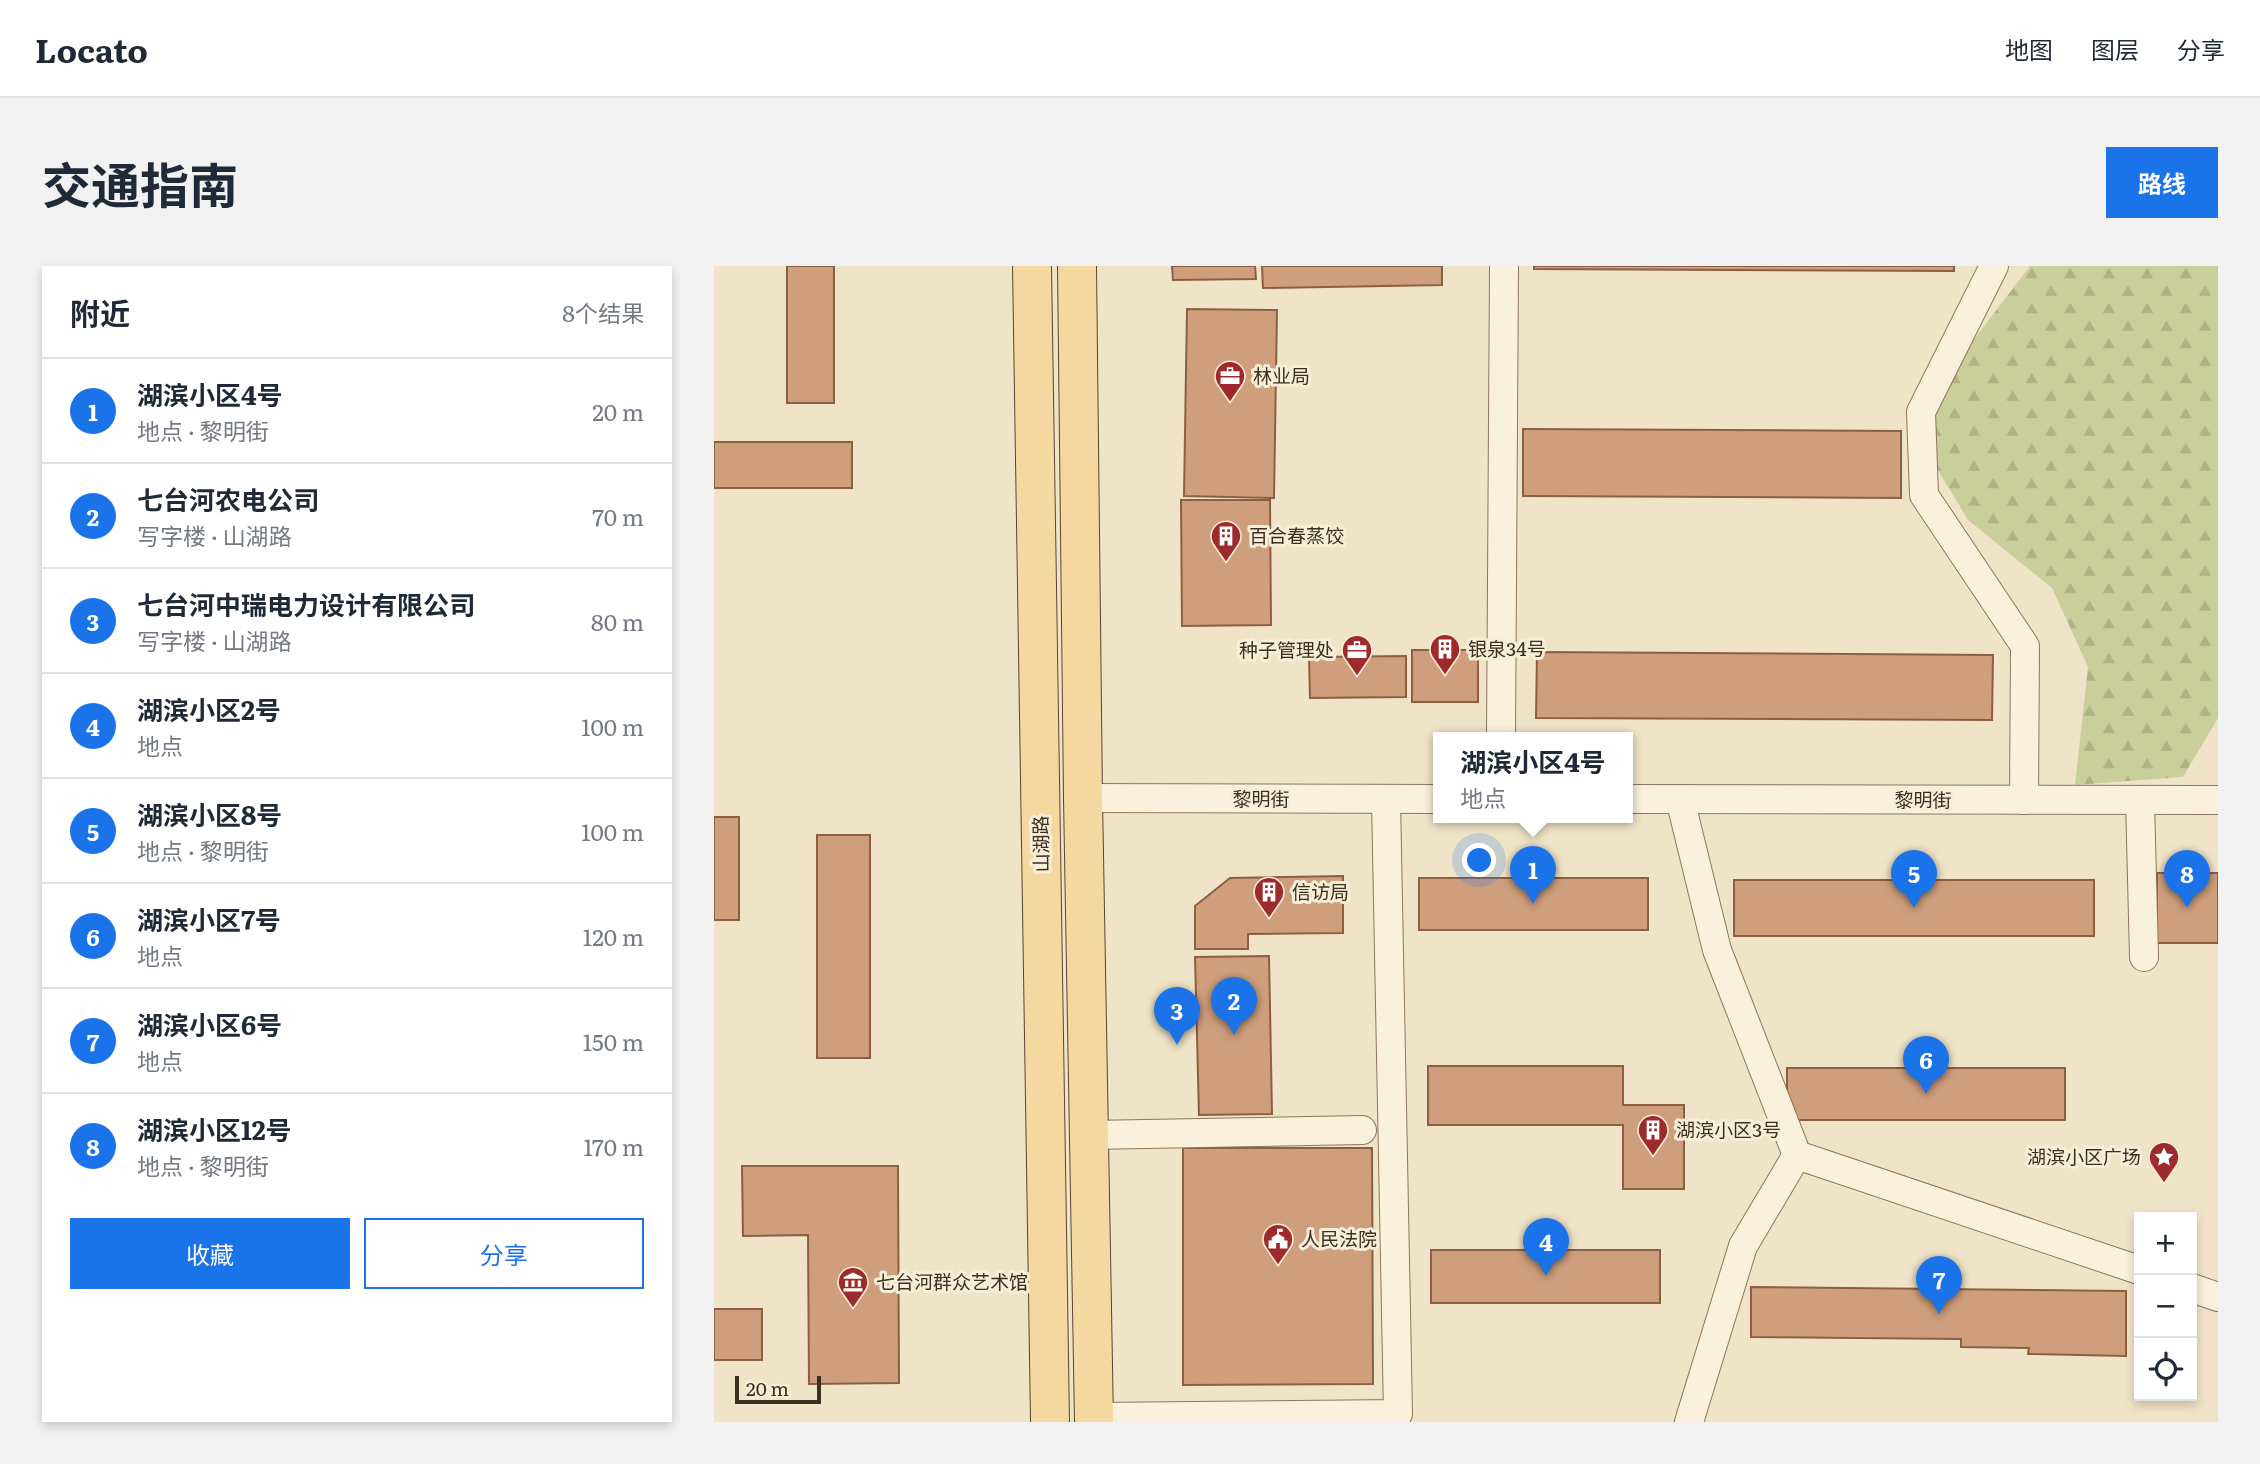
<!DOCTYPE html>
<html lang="zh">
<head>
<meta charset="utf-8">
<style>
  :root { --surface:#fff; --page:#f2f2f3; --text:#1f2937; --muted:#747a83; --line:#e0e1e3; --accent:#1a73e8 }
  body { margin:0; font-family:Literata,"Noto Sans SC",serif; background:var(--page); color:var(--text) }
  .controls { position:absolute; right:21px; bottom:21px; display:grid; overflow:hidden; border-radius:0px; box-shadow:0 4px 10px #0003 }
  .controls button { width:63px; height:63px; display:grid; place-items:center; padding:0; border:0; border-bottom:2px solid var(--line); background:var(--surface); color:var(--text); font:35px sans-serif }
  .scale { position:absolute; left:21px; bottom:18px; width:86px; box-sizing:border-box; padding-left:7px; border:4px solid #3d2e20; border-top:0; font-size:19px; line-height:24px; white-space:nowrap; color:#3d2e20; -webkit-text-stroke:5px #f7eed8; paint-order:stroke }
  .you { position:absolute; left:766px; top:595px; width:24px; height:24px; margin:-18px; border:5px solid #fff; border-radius:50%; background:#1a73e8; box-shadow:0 0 0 10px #1a73e833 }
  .badge { display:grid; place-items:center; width:46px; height:46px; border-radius:50%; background:var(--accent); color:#fff; font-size:23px; font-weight:700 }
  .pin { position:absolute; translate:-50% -58px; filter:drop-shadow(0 2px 4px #0008) }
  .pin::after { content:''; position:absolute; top:37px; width:24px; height:21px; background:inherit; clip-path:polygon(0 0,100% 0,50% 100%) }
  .popup { position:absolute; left:719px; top:466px; width:200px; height:91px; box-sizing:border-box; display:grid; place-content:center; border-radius:0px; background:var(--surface); filter:drop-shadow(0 2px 5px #0005); font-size:23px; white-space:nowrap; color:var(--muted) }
  .popup b { font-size:26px; color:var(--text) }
  .popup::after { content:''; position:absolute; left:50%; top:100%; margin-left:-14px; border:14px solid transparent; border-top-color:var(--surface) }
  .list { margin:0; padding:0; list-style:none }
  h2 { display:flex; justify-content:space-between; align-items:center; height:91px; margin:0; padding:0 28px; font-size:30px }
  h2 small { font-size:23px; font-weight:400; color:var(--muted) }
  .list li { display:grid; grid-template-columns:46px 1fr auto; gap:21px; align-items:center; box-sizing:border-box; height:105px; padding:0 28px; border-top:2px solid var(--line) }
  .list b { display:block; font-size:26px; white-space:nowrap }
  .list p { margin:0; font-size:23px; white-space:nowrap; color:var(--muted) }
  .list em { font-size:23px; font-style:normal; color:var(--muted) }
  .actions { display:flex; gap:14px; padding:21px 28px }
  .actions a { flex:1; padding:16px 0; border:2px solid var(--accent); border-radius:0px; text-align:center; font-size:24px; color:var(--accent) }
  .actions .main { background:var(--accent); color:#fff }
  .icon { flex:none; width:38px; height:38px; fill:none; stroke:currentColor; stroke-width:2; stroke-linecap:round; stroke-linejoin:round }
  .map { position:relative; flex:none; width:1504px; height:1156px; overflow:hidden; border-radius:0px }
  header { display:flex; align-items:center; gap:42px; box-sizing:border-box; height:98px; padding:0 35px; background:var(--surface); border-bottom:2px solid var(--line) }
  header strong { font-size:33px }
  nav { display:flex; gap:38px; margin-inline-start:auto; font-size:24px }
  .intro { display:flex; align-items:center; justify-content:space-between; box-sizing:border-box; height:168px; padding:0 42px }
  h1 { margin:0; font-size:49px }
  .button { padding:18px 32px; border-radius:0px; background:var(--accent); color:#fff; font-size:24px; font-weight:700 }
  main { display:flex; gap:42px; padding:0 42px }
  aside { flex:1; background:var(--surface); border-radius:0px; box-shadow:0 4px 10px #0003 }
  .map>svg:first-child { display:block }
  .forest { fill:url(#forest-firs) }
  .building { fill:#cf9f7d; stroke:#8d5f41; stroke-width:2 }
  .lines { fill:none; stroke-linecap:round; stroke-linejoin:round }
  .minor-casing { stroke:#8d765c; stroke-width:30 }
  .primary-casing { stroke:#5b4430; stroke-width:40 }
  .minor { stroke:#faf1dc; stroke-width:28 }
  .primary { stroke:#f3d9a0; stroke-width:38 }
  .labels { text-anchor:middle; stroke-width:6; stroke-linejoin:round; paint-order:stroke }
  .poi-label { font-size:19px; fill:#3d2e20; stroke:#f7eed8; text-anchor:start }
  .street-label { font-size:19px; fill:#3d2e20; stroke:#f7eed8 }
</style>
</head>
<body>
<header>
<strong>Locato</strong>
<nav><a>地图</a><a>图层</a><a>分享</a></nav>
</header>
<div class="intro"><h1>交通指南</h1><a class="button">路线</a></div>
<main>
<aside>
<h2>附近<small>8个结果</small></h2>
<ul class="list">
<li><span class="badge">1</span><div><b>湖滨小区4号</b><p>地点 · 黎明街</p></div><em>20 m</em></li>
<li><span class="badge">2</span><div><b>七台河农电公司</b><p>写字楼 · 山湖路</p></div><em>70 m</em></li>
<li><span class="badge">3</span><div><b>七台河中瑞电力设计有限公司</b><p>写字楼 · 山湖路</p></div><em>80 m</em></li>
<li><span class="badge">4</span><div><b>湖滨小区2号</b><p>地点</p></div><em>100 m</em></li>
<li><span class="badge">5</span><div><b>湖滨小区8号</b><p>地点 · 黎明街</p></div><em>100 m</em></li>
<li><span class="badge">6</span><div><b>湖滨小区7号</b><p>地点</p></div><em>120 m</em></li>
<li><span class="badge">7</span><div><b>湖滨小区6号</b><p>地点</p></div><em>150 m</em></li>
<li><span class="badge">8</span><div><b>湖滨小区12号</b><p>地点 · 黎明街</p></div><em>170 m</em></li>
</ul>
<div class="actions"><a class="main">收藏</a><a>分享</a></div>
</aside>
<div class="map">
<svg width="1504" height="1156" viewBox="0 0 1504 1156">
  <defs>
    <pattern id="forest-firs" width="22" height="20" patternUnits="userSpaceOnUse" patternTransform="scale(1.75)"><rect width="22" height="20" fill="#c9cf9b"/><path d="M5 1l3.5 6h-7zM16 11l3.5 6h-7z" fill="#aeb285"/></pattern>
  </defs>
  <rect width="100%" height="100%" fill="#f0e4c8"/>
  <path class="forest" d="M 1316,0 L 1504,0 L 1504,452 L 1469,511 L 1361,519 L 1374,401 L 1338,322 L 1254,254 L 1222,201 L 1214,165 L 1245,93 Z"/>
  <g class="building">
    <rect x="73" y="0" width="47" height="137"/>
    <path d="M 458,0 L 541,0 L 542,13 L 459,14 Z"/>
    <path d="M 548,0 L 728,0 L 728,19 L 549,22 Z"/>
    <path d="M 820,0 L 1240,0 L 1240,5 L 820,3 Z"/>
    <path d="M 473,43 L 563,44 L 560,232 L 470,230 Z"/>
    <path d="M 809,163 L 1187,165 L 1187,232 L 809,230 Z"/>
    <rect x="0" y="176" width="138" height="46"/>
    <path d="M 467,234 L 556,234 L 557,359 L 468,360 Z"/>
    <rect x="698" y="384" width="66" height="52"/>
    <path d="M 823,386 L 1279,389 L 1278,454 L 822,452 Z"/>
    <path d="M 692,390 L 692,431 L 596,432 L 595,391 Z"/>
    <rect x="0" y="551" width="25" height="103"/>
    <rect x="103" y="569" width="53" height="223"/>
    <rect x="1443" y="607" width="61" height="70"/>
    <path d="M 629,610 L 629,667 L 534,668 L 534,683 L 481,683 L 481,640 L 516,612 Z"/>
    <rect x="705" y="612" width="229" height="52"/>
    <rect x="1020" y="614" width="360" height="56"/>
    <path d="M 555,690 L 558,848 L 485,849 L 481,691 Z"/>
    <path d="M 714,800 L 909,800 L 909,839 L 970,839 L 970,923 L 909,923 L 909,859 L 714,859 Z"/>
    <rect x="1073" y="802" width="278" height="52"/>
    <path d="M 469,882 L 658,882 L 659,1118 L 469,1119 Z"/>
    <path d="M 28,900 L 184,900 L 185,1117 L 95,1118 L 94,969 L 29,970 Z"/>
    <rect x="717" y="984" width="229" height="53"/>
    <path d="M 1037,1021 L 1412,1025 L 1412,1090 L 1314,1088 L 1315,1082 L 1247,1081 L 1247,1073 L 1037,1071 Z"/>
    <rect x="0" y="1043" width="48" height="51"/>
  </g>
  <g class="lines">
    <g class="minor-casing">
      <g id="minor">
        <path d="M 1280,0 L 1207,146 L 1210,229 L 1311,380 L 1310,534"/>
        <path d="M 787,472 L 790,0"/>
        <path d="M 369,532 L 724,533"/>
        <path d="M 914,533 L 1504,534"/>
        <path d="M 966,533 L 1003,684 L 1083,889 L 1425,1004"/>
        <path d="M 1426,534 L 1430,691"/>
        <path d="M 375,869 L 648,864"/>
        <path d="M 1478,1022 L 1504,1031"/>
        <path d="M 380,1151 L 684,1148 L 672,533"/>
        <path d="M 975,1156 L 1029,980 L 1083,889"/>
      </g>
    </g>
    <g class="primary-casing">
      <g id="primary">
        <path d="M 318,0 L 336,1156"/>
        <path d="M 363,0 L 369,532 L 380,1156"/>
      </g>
    </g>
    <use href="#minor" class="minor"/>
    <use href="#primary" class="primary"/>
  </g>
  <defs>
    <g id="office-pin" transform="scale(1.575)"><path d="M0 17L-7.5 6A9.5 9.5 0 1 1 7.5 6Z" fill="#9e2a2b" stroke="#f7eed8"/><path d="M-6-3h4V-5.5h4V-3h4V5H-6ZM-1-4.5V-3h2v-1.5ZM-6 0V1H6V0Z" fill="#fff"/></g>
    <g id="building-pin" transform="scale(1.575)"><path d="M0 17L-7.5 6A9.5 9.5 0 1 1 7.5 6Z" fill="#9e2a2b" stroke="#f7eed8"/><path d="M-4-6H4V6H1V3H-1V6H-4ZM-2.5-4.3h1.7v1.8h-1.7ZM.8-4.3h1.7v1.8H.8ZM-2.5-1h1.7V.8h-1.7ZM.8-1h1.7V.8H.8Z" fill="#fff"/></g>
    <g id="sight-pin" transform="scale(1.575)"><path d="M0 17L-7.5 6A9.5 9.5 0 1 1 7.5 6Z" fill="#9e2a2b" stroke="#f7eed8"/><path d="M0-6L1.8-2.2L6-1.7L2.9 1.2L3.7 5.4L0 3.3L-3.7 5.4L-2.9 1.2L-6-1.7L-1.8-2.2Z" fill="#fff"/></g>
    <g id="civic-pin" transform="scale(1.575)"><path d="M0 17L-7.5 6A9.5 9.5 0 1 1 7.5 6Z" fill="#9e2a2b" stroke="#f7eed8"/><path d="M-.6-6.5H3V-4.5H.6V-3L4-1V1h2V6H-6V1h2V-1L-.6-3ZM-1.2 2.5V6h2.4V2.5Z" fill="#fff"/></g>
    <g id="museum-pin" transform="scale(1.575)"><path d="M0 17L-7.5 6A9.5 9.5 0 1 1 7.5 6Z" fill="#9e2a2b" stroke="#f7eed8"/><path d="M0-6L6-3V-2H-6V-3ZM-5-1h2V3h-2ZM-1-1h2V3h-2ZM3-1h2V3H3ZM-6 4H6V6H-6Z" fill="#fff"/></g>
  </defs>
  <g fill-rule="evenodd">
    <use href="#office-pin" x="516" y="110"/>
    <use href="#building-pin" x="512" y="270"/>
    <use href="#building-pin" x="731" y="383"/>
    <use href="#office-pin" x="643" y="384"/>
    <use href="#building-pin" x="555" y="626"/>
    <use href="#building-pin" x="939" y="864"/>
    <use href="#sight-pin" x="1450" y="891"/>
    <use href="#civic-pin" x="564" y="973"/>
    <use href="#museum-pin" x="139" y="1016"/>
  </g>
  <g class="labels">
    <g class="poi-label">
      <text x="539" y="117">林业局</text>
      <text x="535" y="277">百合春蒸饺</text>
      <text x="754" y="390">银泉34号</text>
      <text x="620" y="391" text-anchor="end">种子管理处</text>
      <text x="578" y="633">信访局</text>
      <text x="962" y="871">湖滨小区3号</text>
      <text x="1427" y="898" text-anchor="end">湖滨小区广场</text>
      <text x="587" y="980">人民法院</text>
      <text x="162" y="1023">七台河群众艺术馆</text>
    </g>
    <g class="street-label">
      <text x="547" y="540">黎明街</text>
      <text x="1209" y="541">黎明街</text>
      <text transform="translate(327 578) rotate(-91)" y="7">山湖路</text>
    </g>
  </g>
</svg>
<div class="controls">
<button>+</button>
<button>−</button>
<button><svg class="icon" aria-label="locate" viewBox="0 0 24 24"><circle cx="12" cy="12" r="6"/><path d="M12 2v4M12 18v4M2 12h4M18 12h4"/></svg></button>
</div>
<div class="scale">20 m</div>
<div class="you"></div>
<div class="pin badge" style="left:819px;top:638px">1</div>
<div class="popup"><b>湖滨小区4号</b>地点</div>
<div class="pin badge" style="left:520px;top:769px">2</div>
<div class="pin badge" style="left:463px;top:779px">3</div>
<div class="pin badge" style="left:832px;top:1010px">4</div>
<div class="pin badge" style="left:1200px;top:642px">5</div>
<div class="pin badge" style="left:1212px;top:828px">6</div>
<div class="pin badge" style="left:1225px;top:1048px">7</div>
<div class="pin badge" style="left:1473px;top:642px">8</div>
</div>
</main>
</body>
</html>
